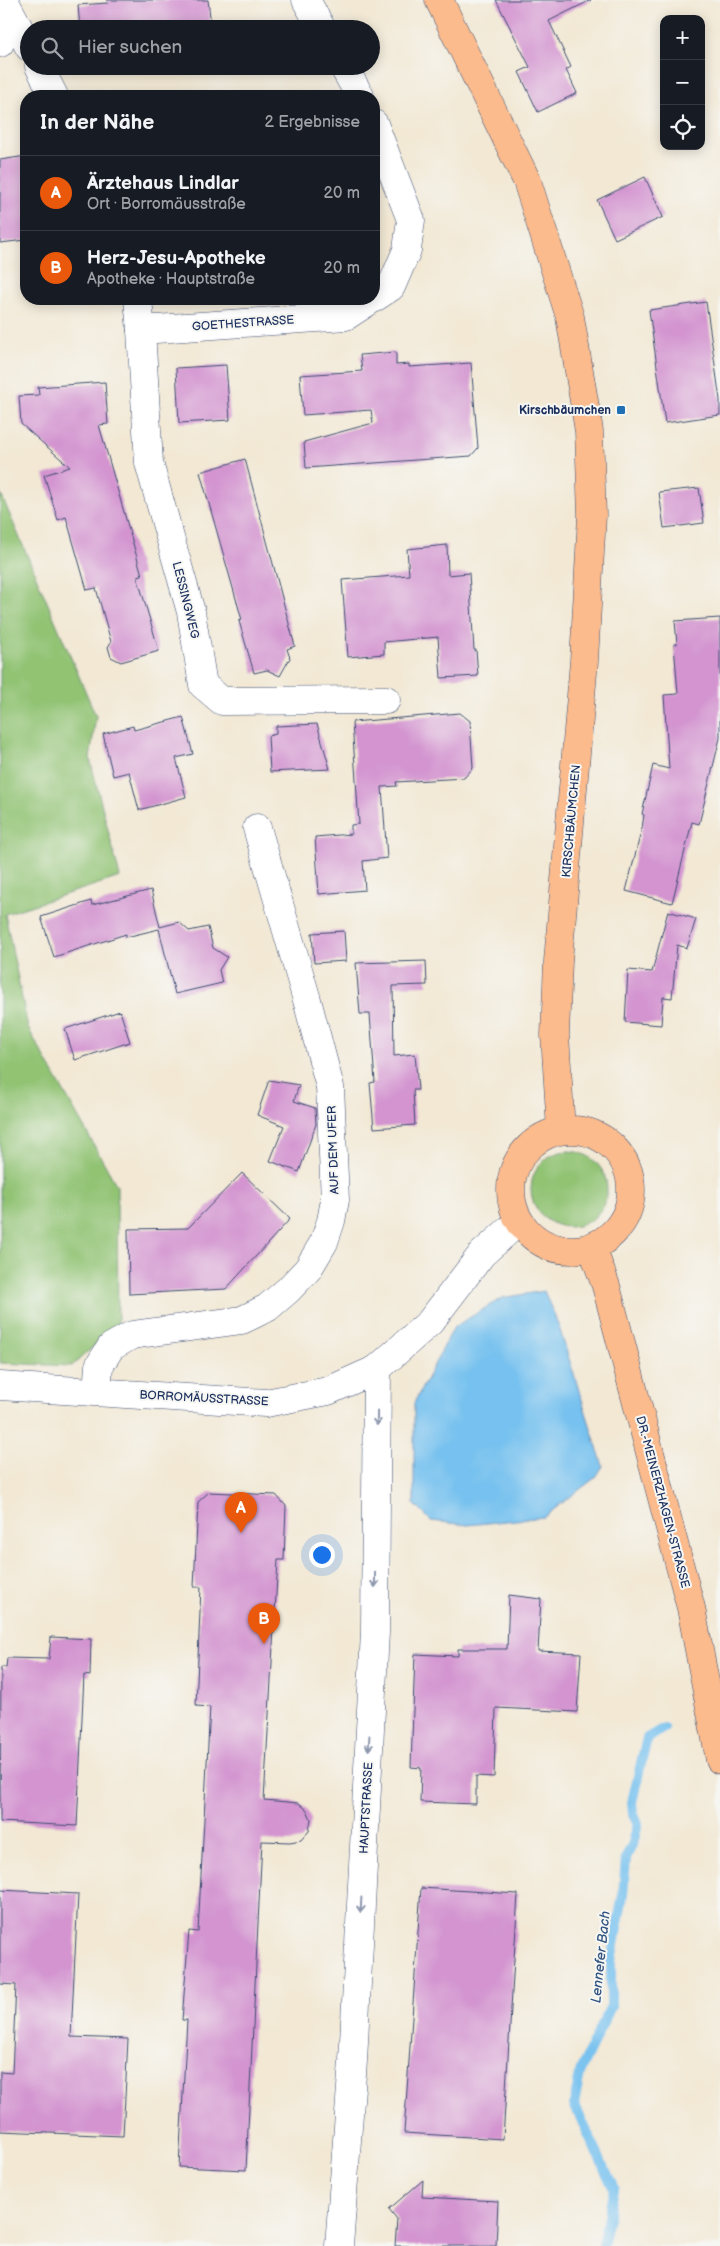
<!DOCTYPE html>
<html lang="de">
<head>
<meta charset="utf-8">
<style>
  :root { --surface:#171b24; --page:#20242c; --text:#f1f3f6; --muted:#9ea1a6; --line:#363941; --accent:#ea580c }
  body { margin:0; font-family:"Balsamiq Sans",sans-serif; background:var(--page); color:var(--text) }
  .controls { position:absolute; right:15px; top:15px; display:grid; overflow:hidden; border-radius:10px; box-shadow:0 2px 12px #0003 }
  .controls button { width:45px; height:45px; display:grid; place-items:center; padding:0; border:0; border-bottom:1px solid var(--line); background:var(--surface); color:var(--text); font:25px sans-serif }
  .you { position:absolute; left:321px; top:1554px; width:18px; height:18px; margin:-12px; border:4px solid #fff; border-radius:50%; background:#1a73e8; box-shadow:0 0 0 8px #1a73e833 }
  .badge { display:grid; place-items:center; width:32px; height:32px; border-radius:50%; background:var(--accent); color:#fff; font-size:16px; font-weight:700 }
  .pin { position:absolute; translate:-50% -41px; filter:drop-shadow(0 1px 2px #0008) }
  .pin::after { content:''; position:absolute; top:26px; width:18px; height:15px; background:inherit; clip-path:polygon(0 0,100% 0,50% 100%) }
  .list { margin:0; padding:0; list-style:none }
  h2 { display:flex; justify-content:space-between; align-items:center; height:65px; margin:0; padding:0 20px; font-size:21px }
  h2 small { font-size:16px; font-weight:400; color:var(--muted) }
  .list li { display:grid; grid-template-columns:32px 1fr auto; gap:15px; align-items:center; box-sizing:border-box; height:75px; padding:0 20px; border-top:1px solid var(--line) }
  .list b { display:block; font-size:19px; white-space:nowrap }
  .list p { margin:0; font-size:16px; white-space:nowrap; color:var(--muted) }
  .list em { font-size:16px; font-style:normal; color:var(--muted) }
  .icon { flex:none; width:28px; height:28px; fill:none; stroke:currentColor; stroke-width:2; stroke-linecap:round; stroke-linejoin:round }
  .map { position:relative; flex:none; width:720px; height:2246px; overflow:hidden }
  .search { position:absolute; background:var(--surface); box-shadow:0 2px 12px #0003; left:20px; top:20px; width:360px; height:55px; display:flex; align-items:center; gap:12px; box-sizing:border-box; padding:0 18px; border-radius:28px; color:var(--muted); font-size:19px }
  .panel { position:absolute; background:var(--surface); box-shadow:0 2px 12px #0003; left:20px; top:90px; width:360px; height:215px; border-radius:20px }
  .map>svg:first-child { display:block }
  .green { fill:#91c373; stroke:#567968 }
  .water { fill:#76c1ef; stroke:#4878a6 }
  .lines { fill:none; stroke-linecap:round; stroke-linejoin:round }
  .stream { stroke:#76c1ef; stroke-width:10 }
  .building { fill:#d394d0 }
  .minor-casing { stroke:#3b4b70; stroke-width:29 }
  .major-casing { stroke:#3b4b70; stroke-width:29 }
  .minor { stroke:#fff; stroke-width:28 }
  .major { stroke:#fbbb8d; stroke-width:28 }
  .oneway { stroke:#8d97ae }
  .poi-dot { fill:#1f6fb2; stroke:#f6f6f2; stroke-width:2 }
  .labels { text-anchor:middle; stroke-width:4; stroke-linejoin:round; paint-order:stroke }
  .street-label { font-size:12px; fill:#1b2f5e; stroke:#f6f6f2 }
  .poi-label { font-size:12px; font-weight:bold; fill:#1b2f5e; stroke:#f6f6f2; text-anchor:end }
  .water-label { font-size:14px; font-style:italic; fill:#325482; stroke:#f6f6f2 }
</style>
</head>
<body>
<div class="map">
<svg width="720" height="2246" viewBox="0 0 720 2246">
  <rect width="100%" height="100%" fill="#f6f6f2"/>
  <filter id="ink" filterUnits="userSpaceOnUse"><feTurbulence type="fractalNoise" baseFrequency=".02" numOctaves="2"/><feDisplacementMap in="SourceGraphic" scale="10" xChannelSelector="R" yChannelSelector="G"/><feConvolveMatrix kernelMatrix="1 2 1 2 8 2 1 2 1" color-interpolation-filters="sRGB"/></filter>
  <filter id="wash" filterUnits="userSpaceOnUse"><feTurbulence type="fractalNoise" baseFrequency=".0096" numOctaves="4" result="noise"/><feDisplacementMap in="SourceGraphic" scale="20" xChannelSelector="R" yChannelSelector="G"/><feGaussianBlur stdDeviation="1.12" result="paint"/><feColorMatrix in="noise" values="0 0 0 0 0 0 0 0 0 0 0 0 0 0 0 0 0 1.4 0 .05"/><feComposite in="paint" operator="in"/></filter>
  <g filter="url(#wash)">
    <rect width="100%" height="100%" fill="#f2e8d4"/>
    <g class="green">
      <path d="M 0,492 L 96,716 L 90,759 L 120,877 L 5,914 L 28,1028 L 117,1186 L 118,1324 L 72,1366 L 0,1363 Z"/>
      <circle cx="569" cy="1189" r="38"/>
    </g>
    <path class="water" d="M 544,1291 L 558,1324 L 603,1466 L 596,1477 L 544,1517 L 468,1525 L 431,1521 L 414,1504 L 414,1403 L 454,1327 L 502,1298 Z"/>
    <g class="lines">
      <path class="stream" d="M 602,2246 L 614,2189 L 574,2104 L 581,2069 L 611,2006 L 611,1961 L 623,1895 L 626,1858 L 633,1843 L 638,1824 L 633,1813 L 632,1802 L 647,1738 L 664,1728"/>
    </g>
    <g id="blocks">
      <g class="building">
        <path d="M 107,0 L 208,0 L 211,25 L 186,26 L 187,29 L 80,29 L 78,5 L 108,3 Z"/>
        <path d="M 496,0 L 591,0 L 549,21 L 571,67 L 566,70 L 577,93 L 538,112 L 519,72 L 530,67 Z"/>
        <path d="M 26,156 L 26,240 L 0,243 L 0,160 Z"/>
        <path d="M 645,177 L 663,217 L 615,239 L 597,200 Z"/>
        <path d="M 706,302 L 720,400 L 720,415 L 665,423 L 649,310 Z"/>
        <path d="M 396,352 L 396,365 L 409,364 L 409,367 L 471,363 L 478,448 L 471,456 L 306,468 L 304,442 L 373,423 L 371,410 L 303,415 L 300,375 L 362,371 L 360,355 Z"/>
        <path d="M 226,365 L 230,420 L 179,423 L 176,368 Z"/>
        <path d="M 105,382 L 108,424 L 99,425 L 142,575 L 137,576 L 159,651 L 121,662 L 111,657 L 108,647 L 111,642 L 96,588 L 87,590 L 66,517 L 58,520 L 44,475 L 70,467 L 21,424 L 19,396 L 39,395 L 38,387 Z"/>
        <path d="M 245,459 L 295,646 L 287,649 L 290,658 L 280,676 L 267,670 L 254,673 L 239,621 L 242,620 L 200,472 Z"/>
        <path d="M 699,488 L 704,523 L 664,528 L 659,492 Z"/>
        <path d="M 447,545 L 448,575 L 469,573 L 474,650 L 476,650 L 478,676 L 441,678 L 438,637 L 384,642 L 384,654 L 348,657 L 342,580 L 409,575 L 407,549 Z"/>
        <path d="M 720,618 L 720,738 L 699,824 L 692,822 L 672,903 L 626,891 L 642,828 L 644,815 L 642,814 L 653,765 L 669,769 L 664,695 L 678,694 L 674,644 L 677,644 L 675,621 Z"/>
        <path d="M 460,713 L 470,721 L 473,768 L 464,778 L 396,782 L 397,786 L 382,787 L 387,858 L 363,861 L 365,890 L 319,894 L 315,837 L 351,834 L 351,825 L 359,824 L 352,722 Z"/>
        <path d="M 183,717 L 193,754 L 176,758 L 186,797 L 139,810 L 129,772 L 113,776 L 103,734 L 133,726 L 134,730 Z"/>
        <path d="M 317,724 L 330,769 L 270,772 L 268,736 L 276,734 L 276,726 Z"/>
        <path d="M 151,890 L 160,927 L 179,922 L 189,931 L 208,927 L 213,948 L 227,957 L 219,970 L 222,983 L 175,994 L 159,929 L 126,937 L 126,934 L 54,957 L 41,917 L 91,901 L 92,905 Z"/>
        <path d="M 668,911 L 696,919 L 687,948 L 677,945 L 672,998 L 663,997 L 661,1025 L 625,1022 L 628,970 L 652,972 Z"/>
        <path d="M 344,931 L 346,961 L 314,963 L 312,933 Z"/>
        <path d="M 426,961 L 427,985 L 393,986 L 394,1056 L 415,1054 L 418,1090 L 413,1090 L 415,1125 L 374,1128 L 370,1083 L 375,1082 L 370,1014 L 360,1014 L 356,963 Z"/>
        <path d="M 120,1011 L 130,1042 L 75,1060 L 65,1029 Z"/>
        <path d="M 269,1080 L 299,1085 L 294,1101 L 315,1108 L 316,1124 L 299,1172 L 270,1161 L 284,1126 L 257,1115 Z"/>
        <path d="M 242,1173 L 290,1219 L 226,1289 L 129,1294 L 128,1229 L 188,1228 Z"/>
        <path d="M 209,1492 L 276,1495 L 286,1506 L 284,1560 L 278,1560 L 264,1800 L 299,1803 L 307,1810 L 311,1819 L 309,1831 L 301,1840 L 290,1842 L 262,1841 L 246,2170 L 179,2167 L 187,2020 L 182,2020 L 189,1931 L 198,1932 L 210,1707 L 196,1706 L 201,1587 L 194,1587 L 198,1502 Z"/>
        <path d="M 509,1595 L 541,1599 L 538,1651 L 581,1653 L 577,1712 L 496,1708 L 494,1777 L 476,1776 L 476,1804 L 420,1802 L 421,1768 L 411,1767 L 415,1654 L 458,1656 L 458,1649 L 507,1649 Z"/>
        <path d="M 51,1637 L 91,1639 L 90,1676 L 84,1675 L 77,1826 L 0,1822 L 1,1667 L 6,1668 L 7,1658 L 49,1659 Z"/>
        <path d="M 421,1888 L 518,1894 L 503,2139 L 404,2133 Z"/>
        <path d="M 0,1890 L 78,1894 L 71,2037 L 128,2039 L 123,2136 L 0,2131 L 0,2072 L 12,2073 L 16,1985 L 0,1984 Z"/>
        <path d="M 423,2180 L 422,2197 L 498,2201 L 496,2246 L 395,2246 L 397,2219 L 389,2209 Z"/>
      </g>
    </g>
  </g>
  <g filter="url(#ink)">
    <use href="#blocks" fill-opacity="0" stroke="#3b4b70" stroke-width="1"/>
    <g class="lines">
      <g class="minor-casing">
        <g id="minor">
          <path d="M 4,0 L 29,47"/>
          <path d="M 306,0 L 322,29"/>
          <path d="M 0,43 L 10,12"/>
          <path d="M 39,66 L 54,96"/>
          <path d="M 343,66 L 360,96"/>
          <path d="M 374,124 L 411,220 L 407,250 L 391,287 L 374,298"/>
          <path d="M 138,299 L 141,330 L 346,316 L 372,299"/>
          <path d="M 141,330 L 149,463 L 191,612 L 203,685 L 222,701 L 386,700"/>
          <path d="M 0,1386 L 266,1403 L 328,1391 L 377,1369 L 430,1322 L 482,1254 L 519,1221"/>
          <path d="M 97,1391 L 99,1366 L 111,1347 L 132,1335 L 242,1320 L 267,1308 L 288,1290 L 308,1269 L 324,1242 L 331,1221 L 335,1200 L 330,1087 L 307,1000 L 257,828"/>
          <path d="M 339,2246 L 353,2061 L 375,1632 L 377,1369"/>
        </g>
      </g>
      <g class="major-casing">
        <g id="major">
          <path d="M 439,0 L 527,181 L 570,317 L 589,431 L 592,515 L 584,661 L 558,961 L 555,1035 L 561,1130"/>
          <circle cx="571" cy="1190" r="60"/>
          <path d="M 592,1247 L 606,1286 L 691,1608 L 720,1760"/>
        </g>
      </g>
      <use href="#minor" class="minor"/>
      <use href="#major" class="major"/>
    </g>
    <defs><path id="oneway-shaft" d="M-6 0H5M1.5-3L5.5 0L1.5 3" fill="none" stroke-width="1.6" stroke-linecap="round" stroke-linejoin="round" transform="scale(1.25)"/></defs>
    <g class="oneway">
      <use href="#oneway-shaft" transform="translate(377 1418) rotate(91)"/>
      <use href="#oneway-shaft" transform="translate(375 1580) rotate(90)"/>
      <use href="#oneway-shaft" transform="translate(369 1743) rotate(93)"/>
      <use href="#oneway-shaft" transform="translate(361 1905) rotate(93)"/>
    </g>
  </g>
  <rect class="poi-dot" x="616" y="405" width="10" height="10" rx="2.5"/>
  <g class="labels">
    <g class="street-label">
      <text transform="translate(243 323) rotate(-4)" y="4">GOETHESTRASSE</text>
      <text transform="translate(186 600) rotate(76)" y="4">LESSINGWEG</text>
      <text transform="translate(571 821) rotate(-85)" y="4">KIRSCHBÄUMCHEN</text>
      <text transform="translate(333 1150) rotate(-92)" y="4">AUF DEM UFER</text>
      <text transform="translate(204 1398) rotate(3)" y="4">BORROMÄUSSTRASSE</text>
      <text transform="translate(663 1502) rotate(75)" y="4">DR.-MEINERZHAGEN-STRASSE</text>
      <text transform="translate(366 1808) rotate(-87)" y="4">HAUPTSTRASSE</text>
    </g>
    <g class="poi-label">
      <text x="611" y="414">Kirschbäumchen</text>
    </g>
    <g class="water-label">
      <text transform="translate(600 1957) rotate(-84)" y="5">Lennefer Bach</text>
    </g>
  </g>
</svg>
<div class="controls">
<button>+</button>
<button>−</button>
<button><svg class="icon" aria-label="locate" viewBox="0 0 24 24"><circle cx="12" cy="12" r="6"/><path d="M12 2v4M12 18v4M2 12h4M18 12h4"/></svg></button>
</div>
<div class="you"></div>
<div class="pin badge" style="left:241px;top:1533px">A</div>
<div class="pin badge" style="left:264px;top:1644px">B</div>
<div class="search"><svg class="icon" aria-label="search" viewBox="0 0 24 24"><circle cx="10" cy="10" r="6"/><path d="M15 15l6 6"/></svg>Hier suchen</div>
<section class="panel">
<h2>In der Nähe<small>2 Ergebnisse</small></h2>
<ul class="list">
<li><span class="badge">A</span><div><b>Ärztehaus Lindlar</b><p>Ort · Borromäusstraße</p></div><em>20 m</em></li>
<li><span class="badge">B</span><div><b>Herz-Jesu-Apotheke</b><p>Apotheke · Hauptstraße</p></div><em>20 m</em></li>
</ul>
</section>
</div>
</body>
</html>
